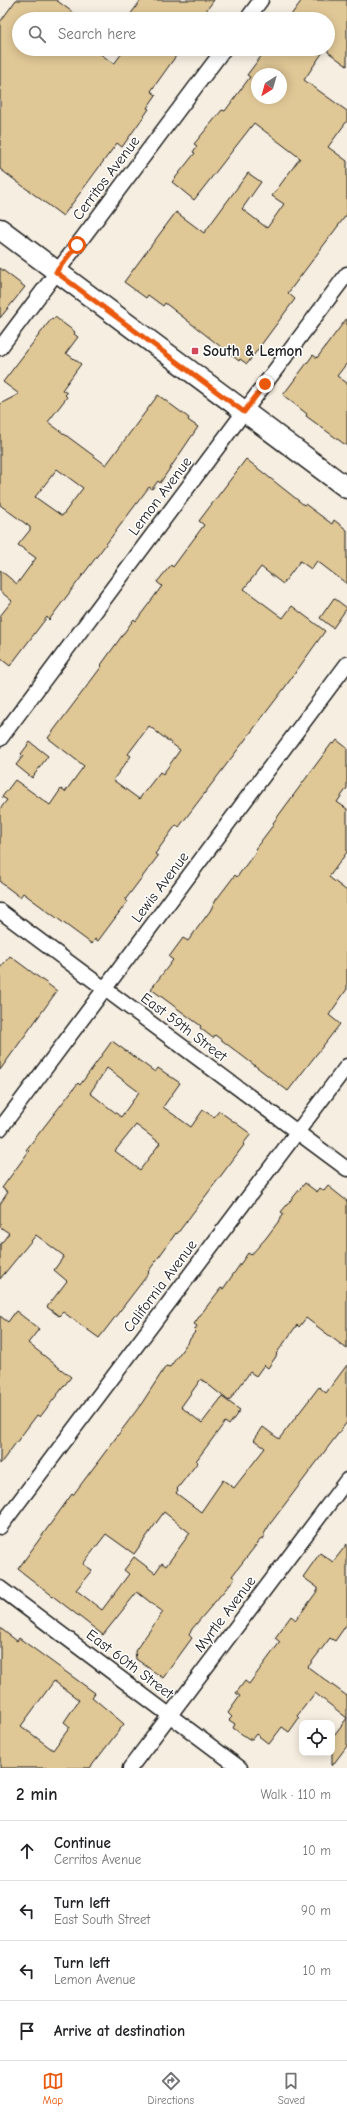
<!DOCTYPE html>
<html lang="en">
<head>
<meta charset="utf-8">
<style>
  :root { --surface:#fff; --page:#f2f2f2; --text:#202124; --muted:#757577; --line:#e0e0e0; --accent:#ea580c }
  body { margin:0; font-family:"Comic Neue",sans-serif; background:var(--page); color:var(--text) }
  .controls { position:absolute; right:12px; bottom:12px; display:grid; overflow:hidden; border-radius:8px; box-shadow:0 2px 10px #0003 }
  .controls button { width:36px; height:36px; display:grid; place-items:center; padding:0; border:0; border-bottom:1px solid var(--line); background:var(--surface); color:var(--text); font:20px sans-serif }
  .compass { position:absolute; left:251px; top:68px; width:36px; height:36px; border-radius:50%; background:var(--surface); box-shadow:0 2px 10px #0003; rotate:217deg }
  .stop { position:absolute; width:12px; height:12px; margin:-9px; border:3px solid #ea580c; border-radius:50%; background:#fff }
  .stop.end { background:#ea580c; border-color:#fff; box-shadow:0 1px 4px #0008 }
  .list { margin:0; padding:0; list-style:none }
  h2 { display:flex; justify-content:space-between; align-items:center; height:52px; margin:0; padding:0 16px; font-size:17px }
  h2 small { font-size:13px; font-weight:400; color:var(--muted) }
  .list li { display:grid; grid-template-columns:26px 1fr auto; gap:12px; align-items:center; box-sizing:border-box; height:60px; padding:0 16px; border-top:1px solid var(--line) }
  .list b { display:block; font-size:15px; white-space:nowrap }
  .list p { margin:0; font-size:13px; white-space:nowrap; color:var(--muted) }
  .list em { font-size:13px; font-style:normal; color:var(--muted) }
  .icon { flex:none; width:22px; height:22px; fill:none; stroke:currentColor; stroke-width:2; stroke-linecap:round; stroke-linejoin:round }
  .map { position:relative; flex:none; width:347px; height:1768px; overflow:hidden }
  .search { position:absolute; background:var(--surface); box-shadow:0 2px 10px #0003; left:12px; right:12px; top:12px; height:44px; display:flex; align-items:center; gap:10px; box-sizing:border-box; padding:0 14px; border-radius:22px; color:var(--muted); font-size:15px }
  .sheet { height:292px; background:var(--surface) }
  nav { display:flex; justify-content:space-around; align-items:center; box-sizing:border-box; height:56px; border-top:1px solid var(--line); background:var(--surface); font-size:11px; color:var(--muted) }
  nav a { display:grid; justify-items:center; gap:2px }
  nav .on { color:var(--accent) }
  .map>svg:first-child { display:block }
  .building { fill:#e0c796; stroke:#1c1c1c; fill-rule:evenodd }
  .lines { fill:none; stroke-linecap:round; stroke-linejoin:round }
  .minor-casing { stroke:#1c1c1c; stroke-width:17 }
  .secondary-casing { stroke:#1c1c1c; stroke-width:23 }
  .minor { stroke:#fff; stroke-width:14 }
  .secondary { stroke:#fff; stroke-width:20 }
  .route { stroke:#ea580c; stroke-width:5 }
  .poi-dot { fill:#d1495b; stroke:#fff; stroke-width:1.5 }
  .labels { text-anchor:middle; stroke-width:3; stroke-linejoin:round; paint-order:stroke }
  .street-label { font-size:15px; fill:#1c1c1c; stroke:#fff }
  .poi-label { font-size:15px; font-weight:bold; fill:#1c1c1c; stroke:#fff; text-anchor:start }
</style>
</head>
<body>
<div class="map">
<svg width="347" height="1768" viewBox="0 0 347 1768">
  <rect width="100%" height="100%" fill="#f6eee0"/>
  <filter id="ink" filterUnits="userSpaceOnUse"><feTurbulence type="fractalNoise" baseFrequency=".025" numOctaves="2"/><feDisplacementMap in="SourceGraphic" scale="8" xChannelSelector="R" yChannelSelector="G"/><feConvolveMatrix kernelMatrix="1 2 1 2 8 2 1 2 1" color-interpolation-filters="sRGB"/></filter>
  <g filter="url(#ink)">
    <g class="building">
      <path d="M 16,0 L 56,0 L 82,19 L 19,19 L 19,49 L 94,49 L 114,64 L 125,49 L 181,49 L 151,91 L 156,95 L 147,108 L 149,109 L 122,147 L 117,143 L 63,216 L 0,169 L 0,22 Z"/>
      <path d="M 141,0 L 214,0 L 200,19 L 127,19 Z"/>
      <path d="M 302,0 L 347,0 L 347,66 L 328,52 L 328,19 L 288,19 Z"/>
      <path d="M 271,49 L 325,49 L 304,80 L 347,111 L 347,121 L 328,147 L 347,161 L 347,214 L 288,293 L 295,299 L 247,364 L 240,359 L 239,361 L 165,303 L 163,306 L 148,295 L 146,298 L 124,282 L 176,212 L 204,233 L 248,173 L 261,182 L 242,209 L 267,228 L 284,204 L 272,196 L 300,158 L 254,123 L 194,200 L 172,182 L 195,153 L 193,152 L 197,146 L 194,144 L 222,110 L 225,111 L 250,77 L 247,75 L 262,55 L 266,56 ZM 257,74 L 281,74 L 281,98 L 257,98 Z"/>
      <path d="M 0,268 L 25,287 L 0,318 Z"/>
      <path d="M 55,317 L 75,332 L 74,334 L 78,337 L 66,353 L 81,364 L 62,390 L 67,393 L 65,395 L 67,397 L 48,422 L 106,465 L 158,395 L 189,418 L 188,420 L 198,427 L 160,483 L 158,481 L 152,489 L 149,487 L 49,620 L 47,617 L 10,666 L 0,658 L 0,616 L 12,601 L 0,591 L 0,570 L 17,584 L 36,558 L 18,545 L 30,530 L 30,527 L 0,505 L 0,404 L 19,394 L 3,382 L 52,318 L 54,319 ZM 57,469 L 83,488 L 62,516 L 35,497 Z"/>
      <path d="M 347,318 L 347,363 L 337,376 L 347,383 L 347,446 L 306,416 L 307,414 L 283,395 L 313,355 L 317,358 Z"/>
      <path d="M 246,459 L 304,505 L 305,504 L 332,524 L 334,520 L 347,530 L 347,584 L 317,561 L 311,569 L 300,561 L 283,584 L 261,567 L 244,589 L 283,618 L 292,606 L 325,631 L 283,690 L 179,827 L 176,825 L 155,854 L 158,856 L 125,900 L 127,902 L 98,941 L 95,939 L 92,944 L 23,893 L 20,897 L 0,882 L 0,809 L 7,800 L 2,797 L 15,780 L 50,805 L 61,789 L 65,792 L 84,766 L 48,738 L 102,666 L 101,665 L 134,619 L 136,621 L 162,586 L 157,582 L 171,565 L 173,567 L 204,525 L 199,521 ZM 149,726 L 180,750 L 163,774 L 160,772 L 139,799 L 113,780 L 131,756 L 128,754 Z"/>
      <path d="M 334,598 L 347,608 L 333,628 L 320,618 Z"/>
      <path d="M 337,740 L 347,748 L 347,788 L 337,802 L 347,809 L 347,852 L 329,877 L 347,891 L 347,989 L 329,1015 L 340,1024 L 288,1091 L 215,1035 L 213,1038 L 200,1028 L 201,1026 L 151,989 L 173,960 L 169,957 L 183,938 L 188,941 L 210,911 L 216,900 L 235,875 L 237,877 L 257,850 L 255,849 L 274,824 L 273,823 L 332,743 L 334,744 Z"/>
      <path d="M 30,742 L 48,756 L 32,778 L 16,765 L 23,756 L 21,754 Z"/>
      <path d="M 10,956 L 57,991 L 0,1070 L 0,968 Z"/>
      <path d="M 112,1041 L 155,1072 L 158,1068 L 180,1083 L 163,1107 L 191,1127 L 203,1110 L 214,1117 L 219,1111 L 251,1134 L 243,1144 L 244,1145 L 177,1234 L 176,1233 L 148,1272 L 149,1273 L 99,1338 L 63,1312 L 59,1316 L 47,1307 L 67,1281 L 54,1270 L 64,1256 L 36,1235 L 0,1279 L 0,1245 L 9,1233 L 0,1227 L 0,1204 L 8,1192 L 2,1188 L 29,1151 L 26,1150 L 78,1083 L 80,1085 ZM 107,1068 L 139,1092 L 121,1117 L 90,1093 ZM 136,1125 L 160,1143 L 140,1170 L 115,1151 Z"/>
      <path d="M 305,1183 L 317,1192 L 320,1188 L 324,1191 L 328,1186 L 347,1201 L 347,1349 L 306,1318 L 299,1327 L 297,1325 L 276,1354 L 277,1355 L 268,1368 L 264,1365 L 256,1376 L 250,1372 L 229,1401 L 201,1379 L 181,1407 L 202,1423 L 222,1397 L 240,1410 L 229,1425 L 225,1422 L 196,1461 L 198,1462 L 177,1489 L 178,1490 L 176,1493 L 201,1512 L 223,1480 L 234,1488 L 265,1448 L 254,1440 L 263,1427 L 279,1439 L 319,1387 L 326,1393 L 347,1365 L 347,1422 L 270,1524 L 264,1534 L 264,1538 L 260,1540 L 232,1576 L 235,1578 L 192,1629 L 189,1635 L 192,1638 L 163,1678 L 136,1659 L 135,1651 L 163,1612 L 137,1592 L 103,1635 L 18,1569 L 72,1494 L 73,1495 L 142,1403 L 166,1366 L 170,1367 L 195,1332 L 194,1331 L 197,1326 L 194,1324 L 201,1314 L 221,1288 L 223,1289 L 248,1253 L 251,1255 L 266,1238 L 284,1214 L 281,1212 ZM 164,1512 L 190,1533 L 166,1566 L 162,1563 L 155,1573 L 134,1557 L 124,1570 L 129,1574 L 102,1610 L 76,1590 L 92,1570 L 83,1564 L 106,1534 L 134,1554 Z"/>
      <path d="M 16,1311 L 39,1329 L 28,1343 L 71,1377 L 40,1417 L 37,1415 L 0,1464 L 0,1316 L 8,1322 Z"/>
      <path d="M 347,1544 L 347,1624 L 335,1641 L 330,1638 L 308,1667 L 347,1696 L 347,1718 L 315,1693 L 297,1716 L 299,1718 L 289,1732 L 282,1727 L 269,1744 L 256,1734 L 252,1739 L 249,1739 L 233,1728 L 235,1724 L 229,1720 L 232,1717 L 228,1713 L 240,1696 L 236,1693 L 245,1681 L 249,1684 L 280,1642 L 275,1638 L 291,1616 L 296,1620 L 318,1590 L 318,1588 L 303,1577 L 320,1553 L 333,1562 Z"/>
      <path d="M 0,1628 L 17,1641 L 19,1638 L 95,1693 L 92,1697 L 124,1724 L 90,1768 L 0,1768 ZM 54,1681 L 79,1700 L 64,1722 L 70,1727 L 53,1750 L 21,1726 Z"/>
      <path d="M 347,1718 L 347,1746 L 332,1766 L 332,1738 Z"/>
    </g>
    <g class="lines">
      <g class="minor-casing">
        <g id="minor">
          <path d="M 247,19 L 261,0"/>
          <path d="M 0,348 L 224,49"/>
          <path d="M 0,739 L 347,274"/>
          <path d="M 0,911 L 347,1169"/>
          <path d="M 0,1129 L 347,664"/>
          <path d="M 0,1527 L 347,1066"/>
          <path d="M 0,1588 L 240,1768"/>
          <path d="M 130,1768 L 347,1480"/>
        </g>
      </g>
      <g class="secondary-casing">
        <path id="secondary" d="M 0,229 L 347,488"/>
      </g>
      <use href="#minor" class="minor"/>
      <use href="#secondary" class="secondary"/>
    </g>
  </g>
  <g class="lines" filter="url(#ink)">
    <path class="route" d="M 77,245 L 56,272 L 244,412 L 265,384"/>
  </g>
  <rect class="poi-dot" x="191" y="347" width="8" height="8" rx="2"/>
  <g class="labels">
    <g class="street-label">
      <text transform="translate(106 178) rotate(-53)" y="5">Cerritos Avenue</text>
      <text transform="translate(160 496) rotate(-53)" y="5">Lemon Avenue</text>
      <text transform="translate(160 887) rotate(-53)" y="5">Lewis Avenue</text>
      <text transform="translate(184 1027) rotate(37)" y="5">East 59th Street</text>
      <text transform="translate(160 1286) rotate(-53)" y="5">California Avenue</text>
      <text transform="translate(225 1614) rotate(-53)" y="5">Myrtle Avenue</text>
      <text transform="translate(130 1664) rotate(37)" y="5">East 60th Street</text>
    </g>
    <g class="poi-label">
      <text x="203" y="356">South &amp; Lemon</text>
    </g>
  </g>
</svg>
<div class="controls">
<button><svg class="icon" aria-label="locate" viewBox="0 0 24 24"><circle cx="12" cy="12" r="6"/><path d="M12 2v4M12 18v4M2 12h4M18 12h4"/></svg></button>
</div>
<svg class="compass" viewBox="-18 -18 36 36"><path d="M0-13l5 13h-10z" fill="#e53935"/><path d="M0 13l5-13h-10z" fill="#757577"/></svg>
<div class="stop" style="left:77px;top:245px"></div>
<div class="stop end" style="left:265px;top:384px"></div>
<div class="search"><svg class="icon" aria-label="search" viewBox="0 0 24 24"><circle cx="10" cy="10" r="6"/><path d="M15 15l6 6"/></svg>Search here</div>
</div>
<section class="sheet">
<h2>2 min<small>Walk · 110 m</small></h2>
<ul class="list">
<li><svg class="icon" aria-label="ahead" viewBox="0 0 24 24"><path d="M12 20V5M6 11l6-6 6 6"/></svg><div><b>Continue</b><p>Cerritos Avenue</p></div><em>10 m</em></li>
<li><svg class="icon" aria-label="left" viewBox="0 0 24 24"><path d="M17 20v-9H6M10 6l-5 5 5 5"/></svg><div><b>Turn left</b><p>East South Street</p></div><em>90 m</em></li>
<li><svg class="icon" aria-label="left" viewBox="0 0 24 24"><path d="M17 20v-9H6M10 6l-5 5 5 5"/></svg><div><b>Turn left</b><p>Lemon Avenue</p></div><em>10 m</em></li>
<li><svg class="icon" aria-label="arrive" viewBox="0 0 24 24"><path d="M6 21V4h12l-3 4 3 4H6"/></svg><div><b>Arrive at destination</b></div></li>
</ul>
</section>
<nav>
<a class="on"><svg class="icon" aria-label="map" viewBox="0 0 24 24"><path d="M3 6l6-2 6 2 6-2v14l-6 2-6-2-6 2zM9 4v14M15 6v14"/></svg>Map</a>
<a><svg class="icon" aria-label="directions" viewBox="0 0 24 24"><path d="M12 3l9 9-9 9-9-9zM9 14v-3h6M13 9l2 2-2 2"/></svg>Directions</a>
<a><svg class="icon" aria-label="saved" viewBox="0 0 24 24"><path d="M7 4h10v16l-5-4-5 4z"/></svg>Saved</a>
</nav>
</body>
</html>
